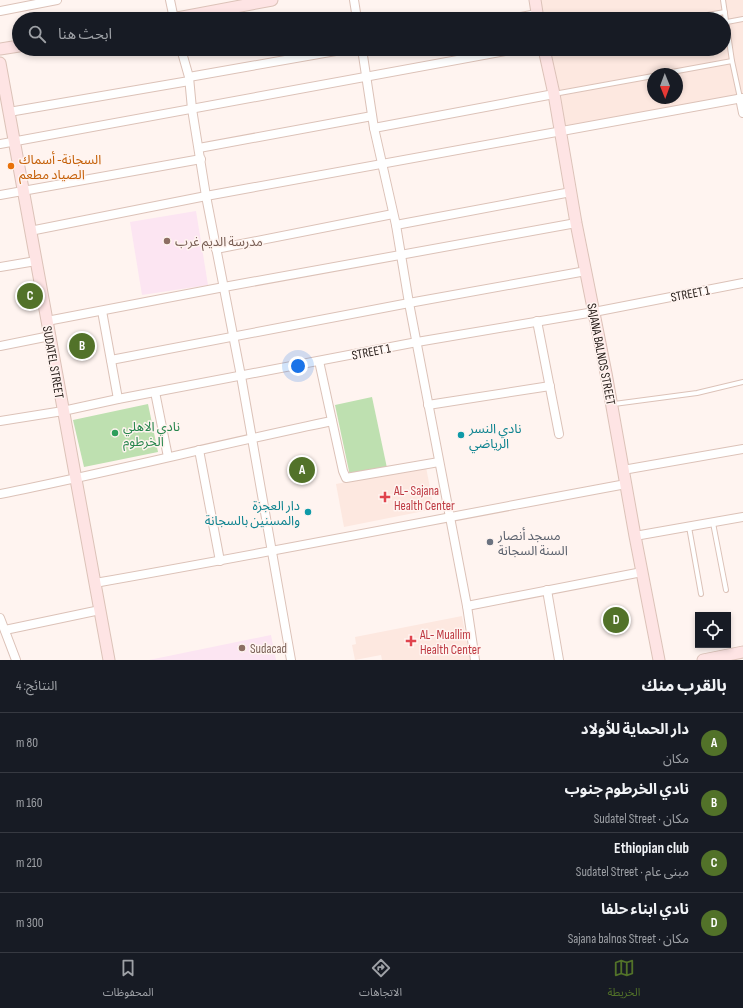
<!DOCTYPE html>
<html lang="ar">
<head>
<meta charset="utf-8">
<style>
  :root { --surface:#171b24; --page:#242831; --text:#f1f3f6; --muted:#9ea1a6; --line:#363941; --accent:#527229 }
  body { margin:0; font-family:"Sofia Sans Condensed","Noto Sans Arabic",sans-serif; background:var(--page); color:var(--text); direction:rtl }
  .controls { position:absolute; right:12px; bottom:12px; display:grid; overflow:hidden; border-radius:0px; box-shadow:0 2px 6px #0003 }
  .controls button { width:36px; height:36px; display:grid; place-items:center; padding:0; border:0; border-bottom:1px solid var(--line); background:var(--surface); color:var(--text); font:20px sans-serif }
  .compass { position:absolute; left:647px; top:68px; width:36px; height:36px; border-radius:50%; background:var(--surface); box-shadow:0 2px 6px #0003; rotate:179deg }
  .you { position:absolute; left:298px; top:366px; width:14px; height:14px; margin:-10px; border:3px solid #fff; border-radius:50%; background:#1a73e8; box-shadow:0 0 0 6px #1a73e833 }
  .badge { display:grid; place-items:center; width:26px; height:26px; border-radius:50%; background:var(--accent); color:#fff; font-size:13px; font-weight:700 }
  .pin { position:absolute; translate:-50% -50%; border:2px solid #fff; box-shadow:0 1px 4px #0006 }
  .list { margin:0; padding:0; list-style:none }
  h2 { display:flex; justify-content:space-between; align-items:center; height:52px; margin:0; padding:0 16px; font-size:17px }
  h2 small { font-size:13px; font-weight:400; color:var(--muted) }
  .list li { display:grid; grid-template-columns:26px 1fr auto; gap:12px; align-items:center; box-sizing:border-box; height:60px; padding:0 16px; border-top:1px solid var(--line) }
  .list b { display:block; font-size:15px; white-space:nowrap }
  .list p { margin:0; font-size:13px; white-space:nowrap; color:var(--muted) }
  .list em { font-size:13px; font-style:normal; color:var(--muted) }
  .icon { flex:none; width:22px; height:22px; fill:none; stroke:currentColor; stroke-width:2; stroke-linecap:round; stroke-linejoin:round }
  .map { position:relative; flex:none; width:743px; height:660px; overflow:hidden; direction:ltr }
  .search { position:absolute; background:var(--surface); box-shadow:0 2px 6px #0003; left:12px; right:12px; top:12px; height:44px; display:flex; align-items:center; gap:10px; box-sizing:border-box; padding:0 14px; border-radius:22px; color:var(--muted); font-size:15px }
  .sheet { height:292px; background:var(--surface) }
  nav { display:flex; justify-content:space-around; align-items:center; box-sizing:border-box; height:56px; border-top:1px solid var(--line); background:var(--surface); font-size:11px; color:var(--muted) }
  nav a { display:grid; justify-items:center; gap:2px }
  nav .on { color:var(--accent) }
  .map>svg:first-child { display:block }
  .built { fill:#fde8e0; fill-rule:evenodd }
  .education { fill:#fce5f2 }
  .green { fill:#bee0b0 }
  .lines { fill:none; stroke-linecap:round; stroke-linejoin:round }
  .lane-casing { stroke:#dcc2b8; stroke-width:6 }
  .street-casing { stroke:#dcc2b8; stroke-width:10 }
  .secondary-casing { stroke:#dcc2b8; stroke-width:13 }
  .lane { stroke:#fff; stroke-width:4 }
  .street { stroke:#fff; stroke-width:8 }
  .secondary { stroke:#fee4e4; stroke-width:11 }
  .food-dot { fill:#e8710a; stroke:#fff4f0; stroke-width:1.5 }
  .education-dot { fill:#8d6e63; stroke:#fff4f0; stroke-width:1.5 }
  .leisure-dot { fill:#2e9e5b; stroke:#fff4f0; stroke-width:1.5 }
  .culture-dot { fill:#0f9aa8; stroke:#fff4f0; stroke-width:1.5 }
  .health-dot { fill:#e0444e; stroke:#fff4f0; stroke-width:1.5 }
  .worship-dot { fill:#6b7280; stroke:#fff4f0; stroke-width:1.5 }
  .labels { text-anchor:middle; stroke-width:3; stroke-linejoin:round; paint-order:stroke }
  .food-label { font-size:13px; fill:#c56008; stroke:#fff4f0; text-anchor:start }
  .education-label { font-size:13px; fill:#785e54; stroke:#fff4f0; text-anchor:start }
  .street-label { font-size:13px; fill:#2b211d; stroke:#fff4f0 }
  .leisure-label { font-size:13px; fill:#27864d; stroke:#fff4f0; text-anchor:start }
  .culture-label { font-size:13px; fill:#0d838f; stroke:#fff4f0; text-anchor:start }
  .health-label { font-size:13px; fill:#be3a42; stroke:#fff4f0; text-anchor:start }
  .worship-label { font-size:13px; fill:#5b616d; stroke:#fff4f0; text-anchor:start }
</style>
</head>
<body>
<div class="map">
<svg width="743" height="660" viewBox="0 0 743 660">
  <rect width="100%" height="100%" fill="#fff4f0"/>
  <g class="built">
    <path d="M 530,0 L 743,0 L 743,94 L 555,129 L 539,49 L 724,49 L 724,19 L 533,19 ZM 653,74 L 677,74 L 677,98 L 653,98 Z"/>
    <path d="M 426,467 L 434,509 L 344,527 L 336,484 Z"/>
    <path d="M 462,616 L 470,660 L 382,660 L 381,655 L 355,660 L 352,645 L 356,644 L 355,637 Z"/>
  </g>
  <g class="education">
    <path d="M 196,211 L 208,285 L 142,295 L 130,222 Z"/>
    <path d="M 271,635 L 276,660 L 149,660 Z"/>
  </g>
  <g class="green">
    <path d="M 372,397 L 387,468 L 350,476 L 335,405 Z"/>
    <path d="M 148,404 L 158,452 L 84,467 L 73,420 Z"/>
  </g>
  <g class="lines">
    <g class="lane-casing">
      <g id="lane">
        <path d="M 723,0 L 732,61 L 740,98"/>
        <path d="M 684,19 L 725,12"/>
        <path d="M 727,22 L 743,19"/>
        <path d="M 661,74 L 732,61"/>
        <path d="M 554,94 L 653,76"/>
        <path d="M 614,404 L 697,393 L 743,382"/>
        <path d="M 713,523 L 726,590"/>
        <path d="M 689,527 L 701,594"/>
      </g>
    </g>
    <g class="street-casing">
      <g id="street">
        <path d="M 170,0 L 174,19"/>
        <path d="M 354,0 L 357,19"/>
        <path d="M 0,11 L 57,0"/>
        <path d="M 510,19 L 537,14"/>
        <path d="M 181,49 L 189,77 L 192,109 L 206,196 L 241,376 L 291,660"/>
        <path d="M 362,49 L 374,128 L 396,225 L 409,303 L 467,606 L 475,660"/>
        <path d="M 189,77 L 347,49"/>
        <path d="M 740,98 L 743,113"/>
        <path d="M 9,112 L 189,81"/>
        <path d="M 374,128 L 554,94"/>
        <path d="M 0,144 L 517,49"/>
        <path d="M 199,148 L 372,116"/>
        <path d="M 0,195 L 201,159"/>
        <path d="M 396,225 L 571,192"/>
        <path d="M 30,231 L 206,196 L 743,98"/>
        <path d="M 216,249 L 393,214"/>
        <path d="M 0,267 L 36,261"/>
        <path d="M 102,311 L 118,399"/>
        <path d="M 47,321 L 224,287 L 576,223"/>
        <path d="M 537,321 L 559,434"/>
        <path d="M 0,346 L 50,336"/>
        <path d="M 111,360 L 409,303 L 586,271"/>
        <path d="M 319,361 L 343,471 L 346,478 L 439,462"/>
        <path d="M 155,392 L 168,457"/>
        <path d="M 428,405 L 550,386"/>
        <path d="M 0,421 L 63,411 L 118,399 L 417,342 L 594,312 L 743,283"/>
        <path d="M 199,450 L 220,561"/>
        <path d="M 623,470 L 743,449"/>
        <path d="M 0,494 C 111,472 221,444 332,421"/>
        <path d="M 635,536 L 743,517"/>
        <path d="M 95,583 C 272,552 448,517 626,484"/>
        <path d="M 547,590 L 559,660"/>
        <path d="M 467,606 L 642,572"/>
        <path d="M 0,618 L 16,660"/>
        <path d="M 5,630 L 100,610"/>
      </g>
    </g>
    <g class="secondary-casing">
      <g id="secondary">
        <path d="M 535,0 L 538,19"/>
        <path d="M 172,19 L 272,0"/>
        <path d="M 0,49 L 19,46"/>
        <path d="M 544,49 L 554,94 L 576,223 L 606,373 L 635,536 L 659,660"/>
        <path d="M 0,63 L 109,660"/>
        <path d="M 703,660 L 743,652"/>
      </g>
    </g>
    <use href="#lane" class="lane"/>
    <use href="#street" class="street"/>
    <use href="#secondary" class="secondary"/>
  </g>
  <circle class="food-dot" cx="11" cy="166" r="4"/>
  <g class="education-dot">
    <circle cx="167" cy="241" r="4"/>
    <circle cx="242" cy="648" r="4"/>
  </g>
  <circle class="leisure-dot" cx="115" cy="433" r="4"/>
  <g class="culture-dot">
    <circle cx="461" cy="435" r="4"/>
    <circle cx="308" cy="512" r="4"/>
  </g>
  <g class="health-dot">
    <path d="M383 491h4v4h4v4h-4v4h-4v-4h-4v-4h4z"/>
    <path d="M409 635h4v4h4v4h-4v4h-4v-4h-4v-4h4z"/>
  </g>
  <circle class="worship-dot" cx="490" cy="542" r="4"/>
  <g class="labels">
    <g class="food-label">
      <text x="19" y="164">السجانة- أسماك<tspan x="19" dy="15">الصياد مطعم</tspan></text>
    </g>
    <g class="education-label">
      <text x="175" y="246">مدرسة الديم غرب</text>
      <text x="250" y="653">Sudacad</text>
    </g>
    <g class="street-label">
      <text transform="translate(690 293) rotate(-11)" y="5">STREET 1</text>
      <text transform="translate(371 351) rotate(-11)" y="5">STREET 1</text>
      <text transform="translate(602 354) rotate(79)" y="5">SAJANA BALNOS STREET</text>
      <text transform="translate(54 362) rotate(80)" y="5">SUDATEL STREET</text>
    </g>
    <g class="leisure-label">
      <text x="123" y="431">نادي الاهلي<tspan x="123" dy="15">الخرطوم</tspan></text>
    </g>
    <g class="culture-label">
      <text x="469" y="433">نادي النسر<tspan x="469" dy="15">الرياضي</tspan></text>
      <text x="300" y="510" text-anchor="end">دار العجزة<tspan x="300" dy="15">والمسنين بالسجانة</tspan></text>
    </g>
    <g class="health-label">
      <text x="394" y="495">AL- Sajana<tspan x="394" dy="15">Health Center</tspan></text>
      <text x="420" y="639">AL- Muallim<tspan x="420" dy="15">Health Center</tspan></text>
    </g>
    <g class="worship-label">
      <text x="498" y="540">مسجد أنصار<tspan x="498" dy="15">السنة السجانة</tspan></text>
    </g>
  </g>
</svg>
<div class="controls">
<button><svg class="icon" aria-label="locate" viewBox="0 0 24 24"><circle cx="12" cy="12" r="6"/><path d="M12 2v4M12 18v4M2 12h4M18 12h4"/></svg></button>
</div>
<svg class="compass" viewBox="-18 -18 36 36"><path d="M0-13l5 13h-10z" fill="#e53935"/><path d="M0 13l5-13h-10z" fill="#9ea1a6"/></svg>
<div class="you"></div>
<div class="pin badge" style="left:302px;top:470px">A</div>
<div class="pin badge" style="left:82px;top:346px">B</div>
<div class="pin badge" style="left:30px;top:296px">C</div>
<div class="pin badge" style="left:616px;top:620px">D</div>
<div class="search"><svg class="icon" aria-label="search" viewBox="0 0 24 24"><circle cx="10" cy="10" r="6"/><path d="M15 15l6 6"/></svg>ابحث هنا</div>
</div>
<section class="sheet">
<h2>بالقرب منك<small>النتائج: 4</small></h2>
<ul class="list">
<li><span class="badge">A</span><div><b>دار الحماية للأولاد</b><p>مكان</p></div><em>80 m</em></li>
<li><span class="badge">B</span><div><b>نادي الخرطوم جنوب</b><p>مكان · Sudatel Street</p></div><em>160 m</em></li>
<li><span class="badge">C</span><div><b>Ethiopian club</b><p>مبنى عام · Sudatel Street</p></div><em>210 m</em></li>
<li><span class="badge">D</span><div><b>نادي ابناء حلفا</b><p>مكان · Sajana balnos Street</p></div><em>300 m</em></li>
</ul>
</section>
<nav>
<a class="on"><svg class="icon" aria-label="map" viewBox="0 0 24 24"><path d="M3 6l6-2 6 2 6-2v14l-6 2-6-2-6 2zM9 4v14M15 6v14"/></svg>الخريطة</a>
<a><svg class="icon" aria-label="directions" viewBox="0 0 24 24"><path d="M12 3l9 9-9 9-9-9zM9 14v-3h6M13 9l2 2-2 2"/></svg>الاتجاهات</a>
<a><svg class="icon" aria-label="saved" viewBox="0 0 24 24"><path d="M7 4h10v16l-5-4-5 4z"/></svg>المحفوظات</a>
</nav>
</body>
</html>
